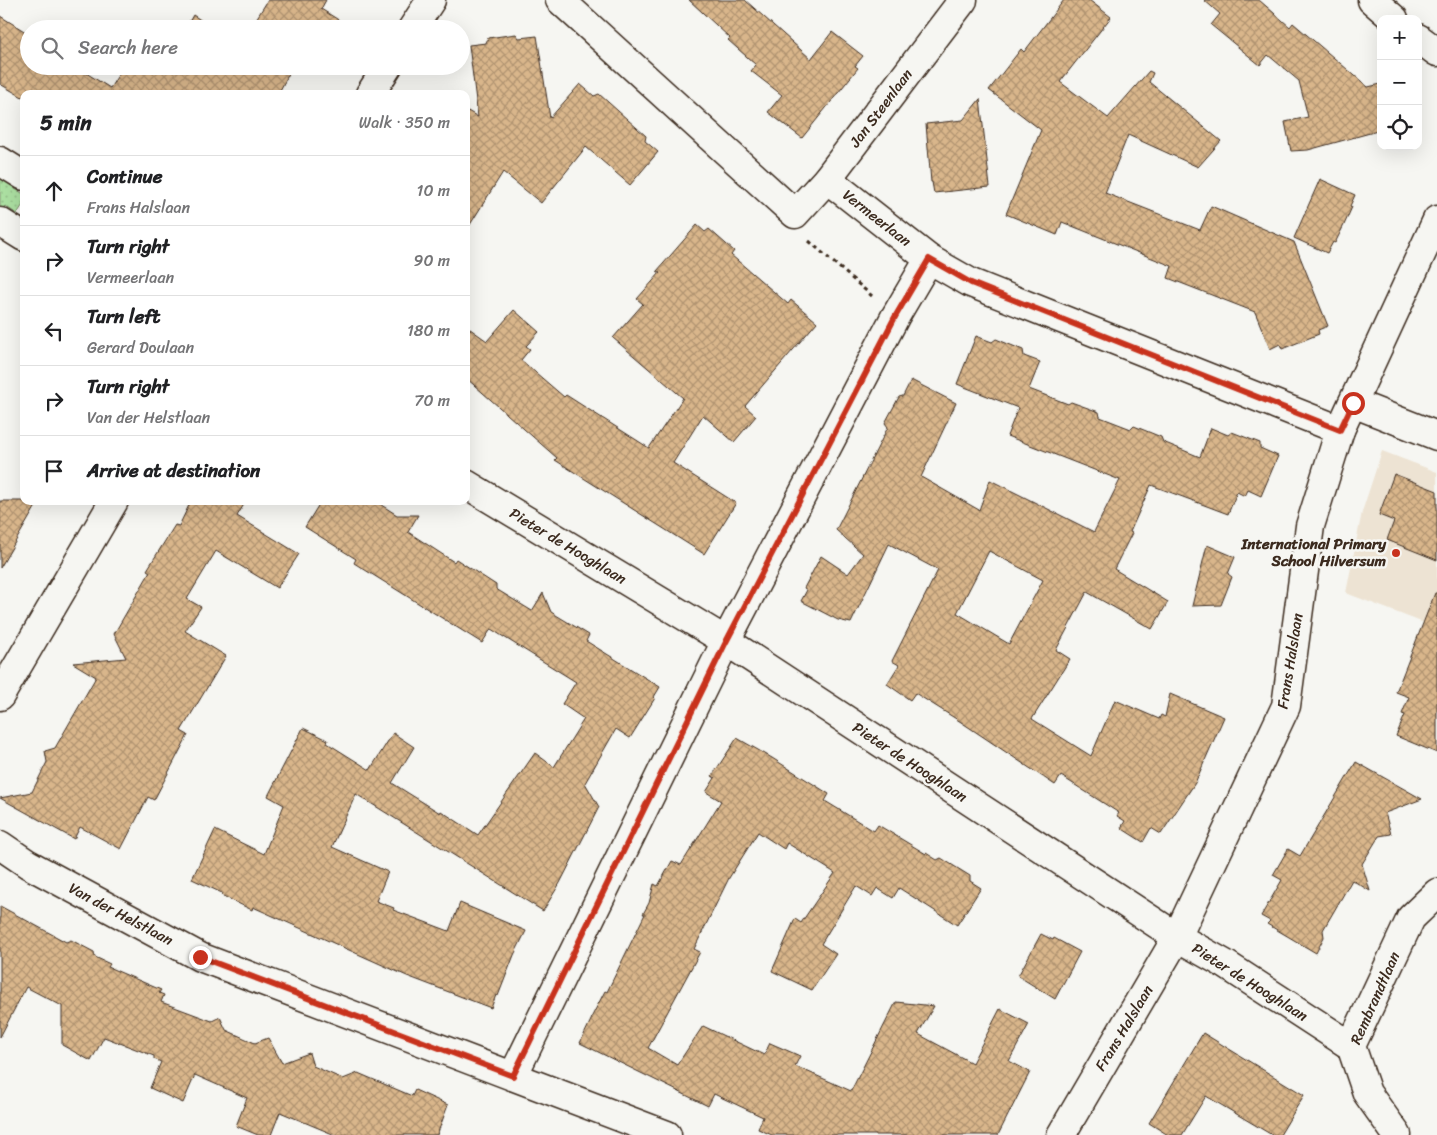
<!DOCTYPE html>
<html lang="en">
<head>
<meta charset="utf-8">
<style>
  :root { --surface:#fff; --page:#f6f6f6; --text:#202124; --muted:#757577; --line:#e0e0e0 }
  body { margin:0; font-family:Sriracha,sans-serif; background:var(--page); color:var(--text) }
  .controls { position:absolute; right:15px; top:15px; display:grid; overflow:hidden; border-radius:10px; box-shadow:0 5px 20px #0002 }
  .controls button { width:45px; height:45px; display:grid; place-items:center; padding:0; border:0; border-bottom:1px solid var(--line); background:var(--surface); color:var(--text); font:25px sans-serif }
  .stop { position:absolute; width:15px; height:15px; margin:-11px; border:4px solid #c8321e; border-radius:50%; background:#fff }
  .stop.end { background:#c8321e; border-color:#fff; box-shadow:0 1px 5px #0008 }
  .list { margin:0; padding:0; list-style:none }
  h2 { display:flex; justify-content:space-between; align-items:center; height:65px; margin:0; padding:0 20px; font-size:21px }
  h2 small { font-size:16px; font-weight:400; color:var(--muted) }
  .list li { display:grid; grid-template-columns:32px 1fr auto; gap:15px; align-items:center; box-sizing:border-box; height:70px; padding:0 20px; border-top:1px solid var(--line) }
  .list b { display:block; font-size:19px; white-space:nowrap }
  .list p { margin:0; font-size:16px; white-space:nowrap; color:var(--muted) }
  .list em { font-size:16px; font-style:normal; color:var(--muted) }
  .icon { flex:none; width:28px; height:28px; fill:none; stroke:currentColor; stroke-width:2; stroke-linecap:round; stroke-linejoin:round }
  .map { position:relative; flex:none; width:1437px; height:1135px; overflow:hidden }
  .search { position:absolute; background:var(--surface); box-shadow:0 5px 20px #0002; left:20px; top:20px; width:450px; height:55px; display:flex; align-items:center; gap:12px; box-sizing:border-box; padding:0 18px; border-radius:28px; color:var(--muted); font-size:19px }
  .panel { position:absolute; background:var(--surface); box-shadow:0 5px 20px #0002; left:20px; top:90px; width:450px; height:415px; border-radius:10px }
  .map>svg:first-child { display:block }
  .built { fill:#ede3d3 }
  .grass { fill:url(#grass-dots); stroke:#748560 }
  .building { fill:url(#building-cross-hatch); stroke:#3b2a1e; fill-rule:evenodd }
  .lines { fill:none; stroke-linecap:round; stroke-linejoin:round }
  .street-casing { stroke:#3b2a1e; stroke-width:31 }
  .secondary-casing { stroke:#3b2a1e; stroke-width:31 }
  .path { stroke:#3b2a1e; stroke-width:3; stroke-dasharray:4 4; stroke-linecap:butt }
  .street { stroke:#f6f6f2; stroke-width:28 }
  .secondary { stroke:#f6f6f2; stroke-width:28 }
  .route { stroke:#c8321e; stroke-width:6 }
  .poi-dot { fill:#c8321e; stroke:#f6f6f2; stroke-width:2 }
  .labels { text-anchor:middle; stroke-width:5; stroke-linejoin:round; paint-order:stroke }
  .street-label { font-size:15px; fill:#3b2a1e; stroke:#f6f6f2 }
  .poi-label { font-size:15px; font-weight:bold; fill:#3b2a1e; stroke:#f6f6f2; text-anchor:end }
</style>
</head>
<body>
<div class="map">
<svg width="1437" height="1135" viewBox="0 0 1437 1135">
  <defs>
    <pattern id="grass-dots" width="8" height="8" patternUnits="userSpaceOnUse" patternTransform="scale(1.25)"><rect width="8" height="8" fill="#ace0a2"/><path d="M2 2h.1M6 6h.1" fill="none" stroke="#95c08b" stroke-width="1.8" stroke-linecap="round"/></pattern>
    <pattern id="building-cross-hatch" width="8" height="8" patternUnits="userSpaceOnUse" patternTransform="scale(1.25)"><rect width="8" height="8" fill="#d9b68b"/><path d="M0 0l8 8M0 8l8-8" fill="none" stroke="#b19471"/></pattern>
  </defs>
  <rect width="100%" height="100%" fill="#f6f6f2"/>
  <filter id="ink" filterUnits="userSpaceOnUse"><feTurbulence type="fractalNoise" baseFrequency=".02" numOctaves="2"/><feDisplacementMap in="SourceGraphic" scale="10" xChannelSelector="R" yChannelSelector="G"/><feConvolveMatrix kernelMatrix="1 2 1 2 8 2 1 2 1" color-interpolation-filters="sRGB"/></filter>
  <g filter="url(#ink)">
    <path class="built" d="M 1382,451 L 1437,472 L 1437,628 L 1346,593 L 1362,512 Z"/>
    <path class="grass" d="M 0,175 L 17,186 L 15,189 L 24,194 L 24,203 L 17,214 L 5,206 L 2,209 L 0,208 Z"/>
    <g class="building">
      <path d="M 268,0 L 326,0 L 321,9 L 353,29 L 250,29 Z"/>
      <path d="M 689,0 L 745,0 L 811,59 L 832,32 L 863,56 L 855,66 L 858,68 L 802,138 L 768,112 L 782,95 L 751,71 L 756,65 L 728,40 L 730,38 Z"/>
      <path d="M 1064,0 L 1089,0 L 1111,17 L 1060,82 L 1108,118 L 1149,71 L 1153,73 L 1149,82 L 1221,141 L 1198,167 L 1128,135 L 1105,193 L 1200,230 L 1211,206 L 1294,242 L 1328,326 L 1318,330 L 1319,334 L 1282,349 L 1280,344 L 1270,349 L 1255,312 L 1168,278 L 1172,266 L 1062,222 L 1057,235 L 1006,214 L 1041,130 L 989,90 L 1021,49 L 1024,52 Z"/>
      <path d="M 1204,0 L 1259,0 L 1290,27 L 1293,23 L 1368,87 L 1381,84 L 1381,130 L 1308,150 L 1291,151 L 1285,122 L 1308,117 L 1299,81 L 1268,55 L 1260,65 L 1211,25 L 1220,14 Z"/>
      <path d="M 193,15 L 214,29 L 185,29 Z"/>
      <path d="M 0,16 L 29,34 L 29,66 L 75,66 L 110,88 L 124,66 L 293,66 L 278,94 L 24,94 L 24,98 L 0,84 Z"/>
      <path d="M 516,34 L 519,38 L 537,36 L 550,118 L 580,84 L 594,96 L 599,94 L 646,136 L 645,141 L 658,152 L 630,185 L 586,147 L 541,203 L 503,172 L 466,231 L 466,110 L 478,117 L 469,45 L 486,43 L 488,38 Z"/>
      <path d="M 980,99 L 990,187 L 934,193 L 932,182 L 931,182 L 926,124 L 963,120 Z"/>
      <path d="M 1320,179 L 1355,195 L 1350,206 L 1352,207 L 1344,225 L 1335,243 L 1333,242 L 1327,253 L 1294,238 Z"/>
      <path d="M 697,225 L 705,232 L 709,229 L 734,251 L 731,255 L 788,304 L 791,300 L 817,322 L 745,406 L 756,416 L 734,442 L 703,415 L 673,463 L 736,503 L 704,554 L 555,460 L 557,458 L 466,378 L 466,326 L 487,341 L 514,310 L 539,332 L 526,346 L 530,349 L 521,360 L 564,397 L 566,395 L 649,448 L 683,398 L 613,338 L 643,304 L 637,299 L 660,273 L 657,271 Z"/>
      <path d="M 976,336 L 992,342 L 996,339 L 1023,350 L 1024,356 L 1040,362 L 1029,389 L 1068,404 L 1071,402 L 1099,412 L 1100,417 L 1131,429 L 1134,426 L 1161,437 L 1163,442 L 1200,457 L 1211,428 L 1228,435 L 1232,432 L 1260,443 L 1260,448 L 1278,456 L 1261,496 L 1248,490 L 1245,496 L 1237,492 L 1228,514 L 1151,485 L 1130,532 L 1132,533 L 1114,569 L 1168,602 L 1152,629 L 1087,592 L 1056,650 L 1070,659 L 1032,719 L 1091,756 L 1115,700 L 1159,719 L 1161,715 L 1165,717 L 1170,694 L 1224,717 L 1195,783 L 1161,834 L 1151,828 L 1143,842 L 1121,828 L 1125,821 L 1117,816 L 1119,813 L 1061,776 L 1055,785 L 961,722 L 915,693 L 910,700 L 887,684 L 899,665 L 892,661 L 938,570 L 889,544 L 851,623 L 838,620 L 801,601 L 807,590 L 804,588 L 821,556 L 848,574 L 863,554 L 836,530 L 888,427 L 885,423 L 899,397 L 903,396 L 911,380 L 956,403 L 921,477 L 979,510 L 990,480 L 1094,532 L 1120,480 L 1007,436 L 1018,408 L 957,384 ZM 989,551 L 1043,580 L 1009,644 L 957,613 Z"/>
      <path d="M 1394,474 L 1437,491 L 1437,560 L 1387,540 L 1394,521 L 1379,515 Z"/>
      <path d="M 0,501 L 39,501 L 0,568 Z"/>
      <path d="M 191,501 L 246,501 L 237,516 L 299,554 L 277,588 L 216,551 L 187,599 L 201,607 L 185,631 L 226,656 L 181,731 L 188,735 L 154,800 L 148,797 L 121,849 L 80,827 L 74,839 L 0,798 L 32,792 L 47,762 L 45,751 L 55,748 L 96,677 L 73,663 L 126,658 L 114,634 L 150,572 L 147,570 L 175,525 L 179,526 Z"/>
      <path d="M 321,501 L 375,501 L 397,515 L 418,515 L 408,532 L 454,562 L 456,559 L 496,585 L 496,589 L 532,611 L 543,593 L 551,612 L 589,635 L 586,641 L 660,687 L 654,697 L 655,698 L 630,738 L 616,729 L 585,783 L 599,807 L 560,883 L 543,911 L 356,794 L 332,847 L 388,872 L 376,901 L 394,908 L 393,910 L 449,931 L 460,903 L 526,931 L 514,955 L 498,996 L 496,995 L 491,1008 L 407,976 L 253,907 L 252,910 L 221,895 L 222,893 L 192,879 L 215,830 L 264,854 L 284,805 L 268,796 L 303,728 L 328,740 L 327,743 L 370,770 L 393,733 L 414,747 L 392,783 L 440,813 L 441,811 L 478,835 L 535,753 L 554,767 L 584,719 L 562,704 L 576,682 L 491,629 L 482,643 L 354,563 L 356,559 L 305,527 Z"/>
      <path d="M 1207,545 L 1235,557 L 1228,574 L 1232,577 L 1221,605 L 1192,606 Z"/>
      <path d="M 1435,593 L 1437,593 L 1437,753 L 1396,736 L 1405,715 L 1402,714 L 1409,697 L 1396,692 Z"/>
      <path d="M 737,738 L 772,758 L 829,794 L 825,801 L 874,831 L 878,825 L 926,854 L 926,853 L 937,860 L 941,858 L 970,876 L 970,881 L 981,888 L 957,925 L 899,888 L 893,898 L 877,888 L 872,896 L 856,886 L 821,944 L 836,954 L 812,990 L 772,971 L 795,919 L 801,923 L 835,873 L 787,843 L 784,849 L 758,832 L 729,878 L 694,949 L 700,952 L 648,1048 L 677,1065 L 703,1026 L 764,1055 L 770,1043 L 800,1056 L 795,1066 L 851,1091 L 896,1002 L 934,1006 L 918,1034 L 972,1063 L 1000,1009 L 1029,1024 L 1009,1061 L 1030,1072 L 998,1135 L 772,1135 L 758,1129 L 763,1117 L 714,1094 L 708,1106 L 580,1043 L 592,1018 L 591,1018 L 605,991 L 607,992 L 645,914 L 643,914 L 649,903 L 654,884 L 658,886 L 672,861 L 681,865 L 721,801 L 706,792 L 715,778 L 712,776 Z"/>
      <path d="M 1356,762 L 1422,799 L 1385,813 L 1391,834 L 1379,836 L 1362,864 L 1370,891 L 1352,880 L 1323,930 L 1324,937 L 1316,953 L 1267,924 L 1270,921 L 1261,916 L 1282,880 L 1273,875 L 1288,849 L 1300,856 Z"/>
      <path d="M 0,906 L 66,942 L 71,940 L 94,952 L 95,957 L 110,964 L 108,967 L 161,990 L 159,993 L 164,995 L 161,1002 L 212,1021 L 220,1017 L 226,1030 L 255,1043 L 268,1038 L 282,1063 L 309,1053 L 313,1066 L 343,1079 L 358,1073 L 412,1096 L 415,1090 L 448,1105 L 437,1135 L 335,1135 L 280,1112 L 271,1135 L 258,1135 L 236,1126 L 247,1098 L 195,1075 L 183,1103 L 150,1088 L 161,1062 L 154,1059 L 154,1056 L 104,1037 L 91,1061 L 62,1045 L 62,1006 L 26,987 L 0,1037 Z"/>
      <path d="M 1041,934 L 1053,940 L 1054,938 L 1080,952 L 1055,999 L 1018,976 Z"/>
      <path d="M 1203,1033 L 1304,1095 L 1280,1135 L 1272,1135 L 1206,1096 L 1182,1135 L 1168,1135 L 1149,1123 Z"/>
    </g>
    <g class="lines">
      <g class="street-casing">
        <g id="street">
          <path d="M 560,0 L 795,214 L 827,179 L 963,0"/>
          <path d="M 1372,0 L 1394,19"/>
          <path d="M 1418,38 L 1437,52"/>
          <path d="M 0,161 L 24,176"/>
          <path d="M 827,179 L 929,259 L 971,283 L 1340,430"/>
          <path d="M 0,222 L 24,237"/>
          <path d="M 1353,403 L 1437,436"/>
          <path d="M 466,484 L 726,641 L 1177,937 L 1225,964 L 1351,1046"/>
          <path d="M 0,845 L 28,864 L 200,957 L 667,1135"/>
          <path d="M 513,1076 L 726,641 L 895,317 L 929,259"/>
          <path d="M 1061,1135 L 1177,937 L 1286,706 L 1310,526 L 1340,430 L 1437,220"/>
          <path d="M 1397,1135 L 1367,1093 L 1351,1046 L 1411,918 L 1437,893"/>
        </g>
      </g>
      <g class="secondary-casing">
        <g id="secondary">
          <path d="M 412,29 L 431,0"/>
          <path d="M 370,94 L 388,66"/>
          <path d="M 0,696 L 114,501"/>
        </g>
      </g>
      <path class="path" d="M 809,241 L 872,296"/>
      <use href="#street" class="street"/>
      <use href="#secondary" class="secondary"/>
    </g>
  </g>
  <g class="lines" filter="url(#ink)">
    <path class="route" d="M 200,957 L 513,1076 L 726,642 L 895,317 L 929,259 L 971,283 L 1340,430 L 1353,403"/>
  </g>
  <circle class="poi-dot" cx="1396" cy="553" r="5"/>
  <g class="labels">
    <g class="street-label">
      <text transform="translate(881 108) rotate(-53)" y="5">Jan Steenlaan</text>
      <text transform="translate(877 218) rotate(38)" y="5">Vermeerlaan</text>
      <text transform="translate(568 546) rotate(31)" y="5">Pieter de Hooghlaan</text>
      <text transform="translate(1290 661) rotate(-81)" y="5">Frans Halslaan</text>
      <text transform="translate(910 762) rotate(33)" y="5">Pieter de Hooghlaan</text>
      <text transform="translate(121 914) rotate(28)" y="5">Van der Helstlaan</text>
      <text transform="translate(1250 982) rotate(32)" y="5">Pieter de Hooghlaan</text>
      <text transform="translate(1375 998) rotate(-66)" y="5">Rembrandtlaan</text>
      <text transform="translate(1124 1028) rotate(-59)" y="5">Frans Halslaan</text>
    </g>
    <g class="poi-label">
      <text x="1386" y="549">International Primary<tspan x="1386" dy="17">School Hilversum</tspan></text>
    </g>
  </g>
</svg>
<div class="controls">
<button>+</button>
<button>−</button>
<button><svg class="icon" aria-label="locate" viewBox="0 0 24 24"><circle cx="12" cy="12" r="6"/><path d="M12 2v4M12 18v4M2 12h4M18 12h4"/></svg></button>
</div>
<div class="stop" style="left:1353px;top:403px"></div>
<div class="stop end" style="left:200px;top:957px"></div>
<div class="search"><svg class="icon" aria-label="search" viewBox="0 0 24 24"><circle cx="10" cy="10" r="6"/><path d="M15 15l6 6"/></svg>Search here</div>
<section class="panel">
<h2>5 min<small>Walk · 350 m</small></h2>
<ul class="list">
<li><svg class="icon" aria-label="ahead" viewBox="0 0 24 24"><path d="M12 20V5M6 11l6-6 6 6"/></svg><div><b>Continue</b><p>Frans Halslaan</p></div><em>10 m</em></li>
<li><svg class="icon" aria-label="right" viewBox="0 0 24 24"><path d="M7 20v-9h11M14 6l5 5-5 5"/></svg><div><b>Turn right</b><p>Vermeerlaan</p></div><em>90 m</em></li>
<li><svg class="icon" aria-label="left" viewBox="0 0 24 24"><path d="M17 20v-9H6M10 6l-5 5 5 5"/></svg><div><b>Turn left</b><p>Gerard Doulaan</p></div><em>180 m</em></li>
<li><svg class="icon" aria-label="right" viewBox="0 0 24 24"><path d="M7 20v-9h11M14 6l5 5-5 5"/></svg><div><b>Turn right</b><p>Van der Helstlaan</p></div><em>70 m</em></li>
<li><svg class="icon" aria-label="arrive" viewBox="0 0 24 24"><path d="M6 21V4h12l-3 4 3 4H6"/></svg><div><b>Arrive at destination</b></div></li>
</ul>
</section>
</div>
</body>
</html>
